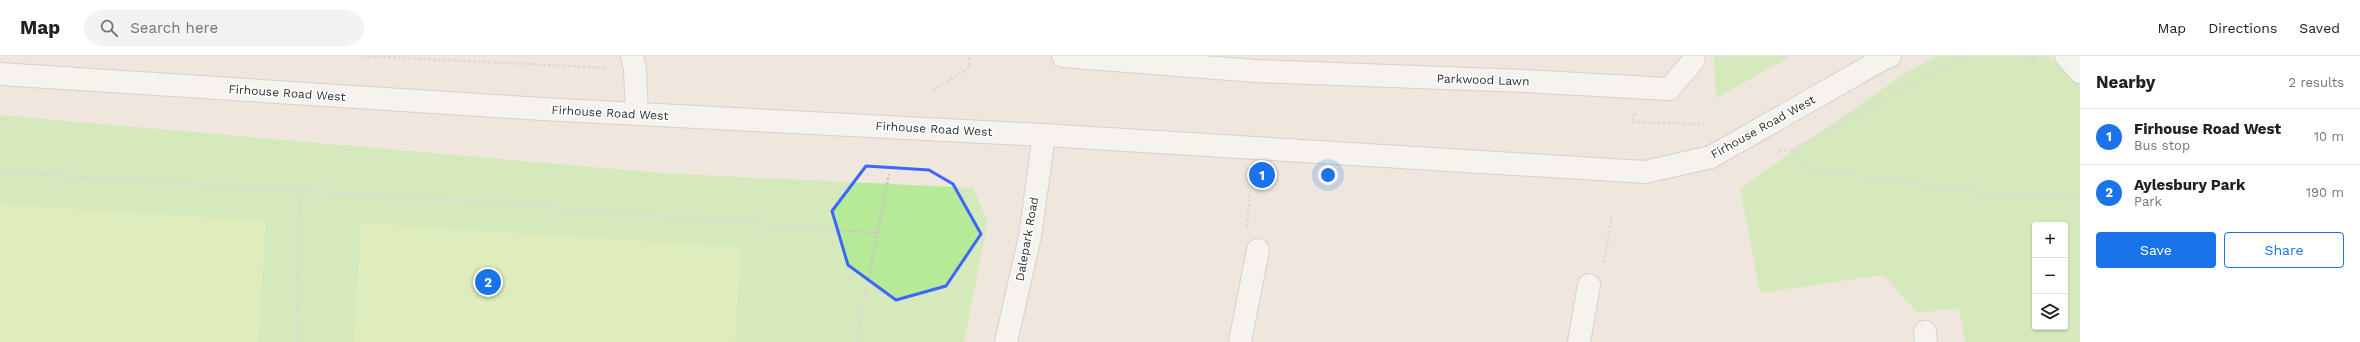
<!DOCTYPE html>
<html lang="en">
<head>
<meta charset="utf-8">
<style>
  :root { --surface:#fff; --page:#f2f2f2; --text:#202124; --muted:#757577; --line:#e0e0e0; --accent:#1a73e8 }
  body { margin:0; font-family:"Work Sans",sans-serif; background:var(--page); color:var(--text) }
  .controls { position:absolute; right:12px; bottom:12px; display:grid; overflow:hidden; border-radius:4px; box-shadow:0 1px 3px #0004 }
  .controls button { width:36px; height:36px; display:grid; place-items:center; padding:0; border:0; border-bottom:1px solid var(--line); background:var(--surface); color:var(--text); font:20px sans-serif }
  .you { position:absolute; left:1328px; top:119px; width:14px; height:14px; margin:-10px; border:3px solid #fff; border-radius:50%; background:#1a73e8; box-shadow:0 0 0 6px #1a73e833 }
  .badge { display:grid; place-items:center; width:26px; height:26px; border-radius:50%; background:var(--accent); color:#fff; font-size:13px; font-weight:700 }
  .pin { position:absolute; translate:-50% -50%; border:2px solid #fff; box-shadow:0 1px 4px #0006 }
  .list { margin:0; padding:0; list-style:none }
  h2 { display:flex; justify-content:space-between; align-items:center; height:52px; margin:0; padding:0 16px; font-size:17px }
  h2 small { font-size:13px; font-weight:400; color:var(--muted) }
  .list li { display:grid; grid-template-columns:26px 1fr auto; gap:12px; align-items:center; box-sizing:border-box; height:56px; padding:0 16px; border-top:1px solid var(--line) }
  .list b { display:block; font-size:15px; white-space:nowrap }
  .list p { margin:0; font-size:13px; white-space:nowrap; color:var(--muted) }
  .list em { font-size:13px; font-style:normal; color:var(--muted) }
  .actions { display:flex; gap:8px; padding:12px 16px }
  .actions a { flex:1; padding:9px 0; border:1px solid var(--accent); border-radius:4px; text-align:center; font-size:14px; color:var(--accent) }
  .actions .main { background:var(--accent); color:#fff }
  .icon { flex:none; width:22px; height:22px; fill:none; stroke:currentColor; stroke-width:2; stroke-linecap:round; stroke-linejoin:round }
  .map { position:relative; flex:none; width:2080px; height:286px; overflow:hidden }
  header { display:flex; align-items:center; gap:24px; box-sizing:border-box; height:56px; padding:0 20px; background:var(--surface); border-bottom:1px solid var(--line) }
  header strong { font-size:19px }
  nav { display:flex; gap:22px; margin-inline-start:auto; font-size:14px }
  .search { width:280px; height:36px; background:var(--page); display:flex; align-items:center; gap:10px; box-sizing:border-box; padding:0 14px; border-radius:22px; color:var(--muted); font-size:15px }
  main { display:flex }
  aside { flex:1; background:var(--surface) }
  .map>svg:first-child { display:block }
  .green { fill:#b6ea96; fill-rule:evenodd }
  .pitch { fill:#cdf291 }
  .lines { fill:none; stroke-linecap:round; stroke-linejoin:round }
  .minor-casing { stroke:#b2b5c1; stroke-width:24 }
  .tertiary-casing { stroke:#b2b5c1; stroke-width:24 }
  .secondary-casing { stroke:#b2b5c1; stroke-width:24 }
  .path { stroke:#c8c8c8; stroke-width:2.5; stroke-dasharray:3 2; stroke-linecap:butt }
  .minor { stroke:#fff; stroke-width:22 }
  .tertiary { stroke:#fff; stroke-width:22 }
  .secondary { stroke:#fff; stroke-width:22 }
  .marked { fill:none; stroke:#3b67ff; stroke-width:3; stroke-linejoin:round }
  .labels { text-anchor:middle; stroke-width:3; stroke-linejoin:round; paint-order:stroke }
  .street-label { font-size:12px; fill:#2d2d2d; stroke:#fff }
</style>
</head>
<body>
<header>
<strong>Map</strong>
<div class="search"><svg class="icon" aria-label="search" viewBox="0 0 24 24"><circle cx="10" cy="10" r="6"/><path d="M15 15l6 6"/></svg>Search here</div>
<nav><a>Map</a><a>Directions</a><a>Saved</a></nav>
</header>
<main>
<div class="map">
<svg width="2080" height="286" viewBox="0 0 2080 286">
  <rect width="100%" height="100%" fill="#efe7de"/>
  <g class="green">
    <path d="M 1714,0 L 1791,0 L 1716,42 Z"/>
    <path d="M 1937,0 L 2048,0 L 2068,14 L 2080,28 L 2080,286 L 1965,286 L 1959,252 L 1918,257 L 1883,219 L 1760,237 L 1740,132 L 1907,16 ZM 2035,169 L 2065,169 L 2065,271 L 2035,271 Z"/>
    <path d="M 0,59 L 661,117 L 973,132 L 988,166 L 964,286 L 0,286 Z"/>
  </g>
  <g class="pitch">
    <path d="M 0,148 L 266,165 L 258,286 L 0,286 Z"/>
    <path d="M 361,167 L 741,191 L 735,286 L 354,286 Z"/>
  </g>
  <g class="lines">
    <g class="minor-casing">
      <g id="minor">
        <path d="M 632,0 L 635,14 L 637,58"/>
        <path d="M 1063,0 L 1255,15 L 1524,25 L 1669,33 L 1693,5 L 1694,0"/>
        <path d="M 1925,276 L 1926,286"/>
        <path d="M 1006,286 L 1030,180 L 1044,79"/>
        <path d="M 1240,286 L 1258,194"/>
        <path d="M 1579,286 L 1589,229"/>
      </g>
    </g>
    <g class="tertiary-casing">
      <path id="tertiary" d="M 0,18 L 542,53 L 1044,79 L 1645,116 L 1711,101 L 1888,0"/>
    </g>
    <g class="secondary-casing">
      <g id="secondary">
        <path d="M 2066,0 L 2080,16"/>
        <path d="M 1885,2 L 1890,0"/>
      </g>
    </g>
    <g class="path">
      <path d="M 363,0 L 607,12"/>
      <path d="M 2022,0 L 2042,8"/>
      <path d="M 2033,5 L 2035,0"/>
      <path d="M 933,34 L 970,11 L 969,0"/>
      <path d="M 1635,57 L 1632,66 L 1704,68"/>
      <path d="M 1792,94 L 1809,113 L 1997,139 L 2080,141"/>
      <path d="M 1779,95 L 1792,94 L 1929,19 L 1969,0"/>
      <path d="M 0,116 L 484,146 L 877,177"/>
      <path d="M 1247,171 L 1250,135"/>
      <path d="M 1604,207 L 1612,159"/>
      <path d="M 296,286 L 300,135"/>
      <path d="M 856,286 L 889,118"/>
    </g>
    <use href="#minor" class="minor"/>
    <use href="#tertiary" class="tertiary"/>
    <use href="#secondary" class="secondary"/>
  </g>
  <path d="M0 0H2080V286H0ZM 866,110 L 929,114 L 953,128 L 981,178 L 946,230 L 896,244 L 848,209 L 832,155 Z" fill="#efe7de" fill-opacity=".55" fill-rule="evenodd"/>
  <path class="marked" d="M 866,110 L 929,114 L 953,128 L 981,178 L 946,230 L 896,244 L 848,209 L 832,155 Z"/>
  <g class="labels">
    <g class="street-label">
      <text transform="translate(1483 24) rotate(2)" y="4">Parkwood Lawn</text>
      <text transform="translate(287 37) rotate(4)" y="4">Firhouse Road West</text>
      <text transform="translate(610 57) rotate(3)" y="4">Firhouse Road West</text>
      <text transform="translate(1763 71) rotate(-29)" y="4">Firhouse Road West</text>
      <text transform="translate(934 73) rotate(3)" y="4">Firhouse Road West</text>
      <text transform="translate(1027 183) rotate(-80)" y="4">Dalepark Road</text>
    </g>
  </g>
</svg>
<div class="controls">
<button>+</button>
<button>−</button>
<button><svg class="icon" aria-label="layers" viewBox="0 0 24 24"><path d="M12 4l9 5-9 5-9-5zM3 14l9 5 9-5"/></svg></button>
</div>
<div class="you"></div>
<div class="pin badge" style="left:1262px;top:119px">1</div>
<div class="pin badge" style="left:488px;top:226px">2</div>
</div>
<aside>
<h2>Nearby<small>2 results</small></h2>
<ul class="list">
<li><span class="badge">1</span><div><b>Firhouse Road West</b><p>Bus stop</p></div><em>10 m</em></li>
<li><span class="badge">2</span><div><b>Aylesbury Park</b><p>Park</p></div><em>190 m</em></li>
</ul>
<div class="actions"><a class="main">Save</a><a>Share</a></div>
</aside>
</main>
</body>
</html>
